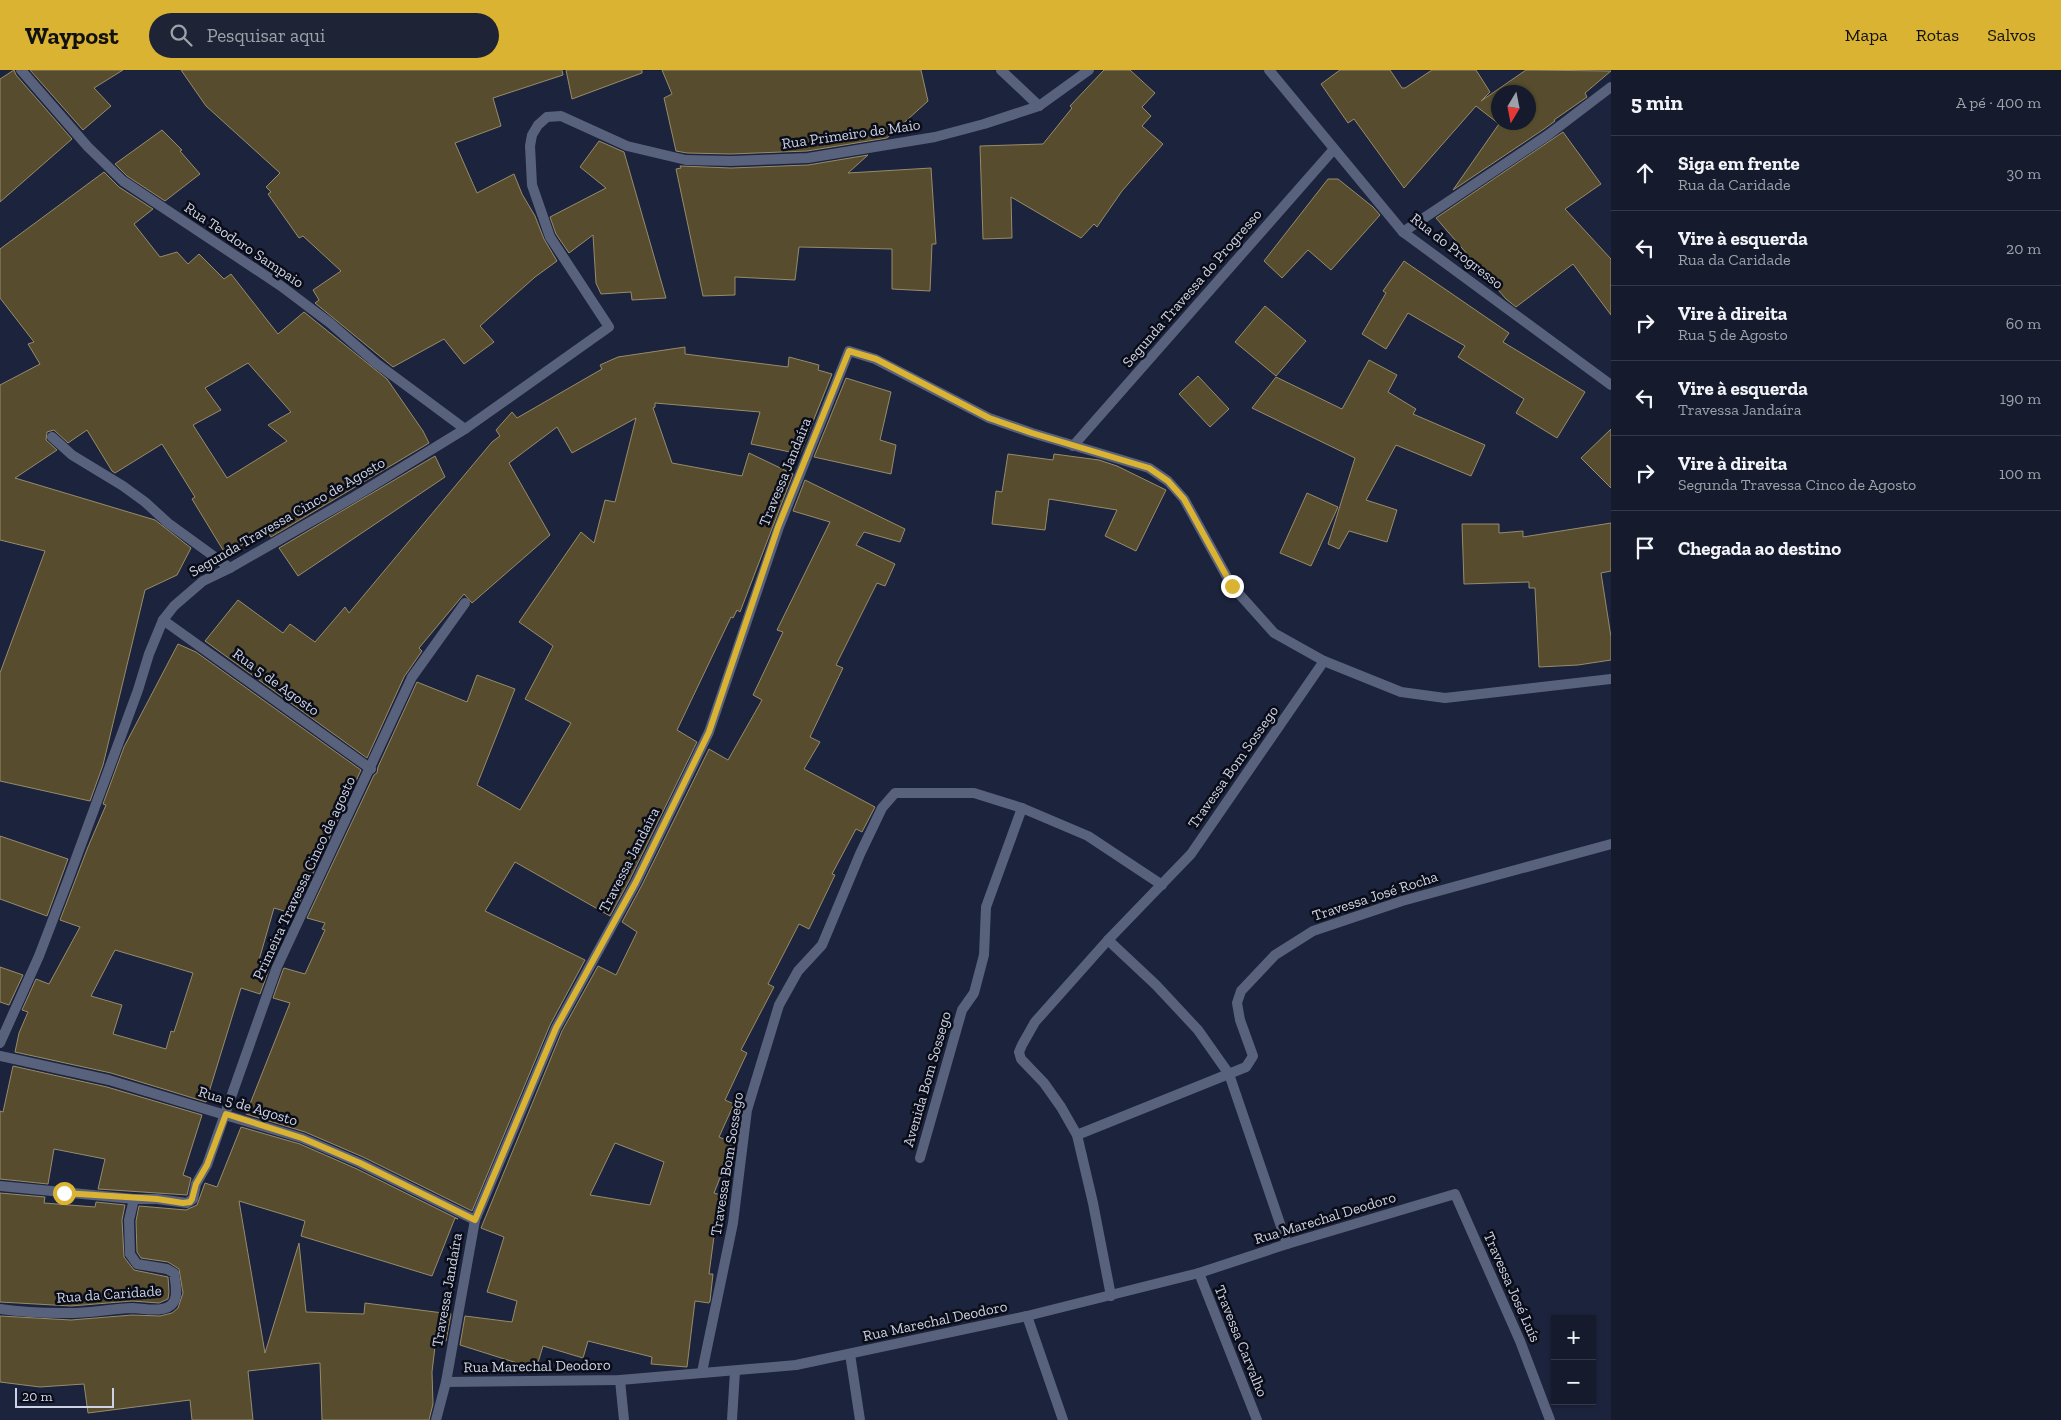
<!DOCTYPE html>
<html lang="pt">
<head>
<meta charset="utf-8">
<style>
  :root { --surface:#151a2d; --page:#1e2335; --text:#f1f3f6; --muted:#9da1aa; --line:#343849; --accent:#dab333 }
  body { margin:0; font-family:"Zilla Slab",serif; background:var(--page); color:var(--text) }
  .controls { position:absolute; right:15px; bottom:15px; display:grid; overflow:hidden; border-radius:0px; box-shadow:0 1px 4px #0004 }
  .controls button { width:45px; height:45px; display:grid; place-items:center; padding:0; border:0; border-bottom:1px solid var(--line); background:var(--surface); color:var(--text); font:25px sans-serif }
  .compass { position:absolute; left:1491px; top:15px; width:45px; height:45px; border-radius:50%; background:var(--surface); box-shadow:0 1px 4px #0004; rotate:190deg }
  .scale { position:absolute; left:15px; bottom:12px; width:99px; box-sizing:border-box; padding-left:5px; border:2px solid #cdd3e4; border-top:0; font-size:14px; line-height:18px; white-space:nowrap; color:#cdd3e4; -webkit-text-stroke:4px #0a0d18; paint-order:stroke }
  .stop { position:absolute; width:15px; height:15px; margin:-11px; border:4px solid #dab333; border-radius:50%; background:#fff }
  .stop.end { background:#dab333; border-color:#fff; box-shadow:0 1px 5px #0008 }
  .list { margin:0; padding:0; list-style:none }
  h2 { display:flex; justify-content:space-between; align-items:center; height:65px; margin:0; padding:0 20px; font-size:21px }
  h2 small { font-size:16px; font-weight:400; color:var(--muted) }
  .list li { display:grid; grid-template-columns:32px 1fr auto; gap:15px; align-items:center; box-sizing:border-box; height:75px; padding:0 20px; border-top:1px solid var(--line) }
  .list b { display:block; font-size:19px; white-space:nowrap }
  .list p { margin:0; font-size:16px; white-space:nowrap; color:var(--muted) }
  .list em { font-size:16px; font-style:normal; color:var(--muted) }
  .icon { flex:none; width:28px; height:28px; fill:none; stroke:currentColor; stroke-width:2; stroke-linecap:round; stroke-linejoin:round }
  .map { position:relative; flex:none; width:1611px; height:1350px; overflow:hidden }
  header { display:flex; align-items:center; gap:30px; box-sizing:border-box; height:70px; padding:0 25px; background:var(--accent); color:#111 }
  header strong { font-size:24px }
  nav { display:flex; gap:28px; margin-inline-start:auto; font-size:18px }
  .search { width:350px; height:45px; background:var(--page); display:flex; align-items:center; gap:12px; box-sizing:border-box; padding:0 18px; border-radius:28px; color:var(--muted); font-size:19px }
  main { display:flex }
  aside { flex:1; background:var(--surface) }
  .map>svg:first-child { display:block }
  .building { fill:#574d2e; stroke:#978b6a; fill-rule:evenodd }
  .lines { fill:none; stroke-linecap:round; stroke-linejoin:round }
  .street { stroke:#59627d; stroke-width:10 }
  .route { stroke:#dab333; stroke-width:6 }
  .labels { text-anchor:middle; stroke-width:5; stroke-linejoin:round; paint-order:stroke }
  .street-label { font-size:15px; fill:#cdd3e4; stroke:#0a0d18 }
</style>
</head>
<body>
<header>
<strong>Waypost</strong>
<div class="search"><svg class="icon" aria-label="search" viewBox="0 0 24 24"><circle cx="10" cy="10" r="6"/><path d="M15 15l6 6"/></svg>Pesquisar aqui</div>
<nav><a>Mapa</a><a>Rotas</a><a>Salvos</a></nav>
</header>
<main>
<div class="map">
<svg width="1611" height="1350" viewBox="0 0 1611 1350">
  <rect width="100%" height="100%" fill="#1c233c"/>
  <g class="building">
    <path d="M 14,0 L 16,5 L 72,69 L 0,132 L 0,9 Z"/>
    <path d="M 30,0 L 123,0 L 94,18 L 111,36 L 83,60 Z"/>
    <path d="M 181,0 L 562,0 L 563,5 L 493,28 L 501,56 L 455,73 L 477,123 L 514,104 L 522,124 L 535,146 L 544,169 L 557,191 L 535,207 L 480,256 L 494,272 L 464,294 L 444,269 L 393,297 L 315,233 L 319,230 L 313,220 L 341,201 L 303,166 L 299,168 L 268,124 L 271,122 L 266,117 L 280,103 L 206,36 Z"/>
    <path d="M 566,0 L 642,0 L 642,3 L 572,29 Z"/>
    <path d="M 662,0 L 921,0 L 928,31 L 887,68 L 807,81 L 731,84 L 687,83 L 676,81 L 664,28 L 672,24 Z"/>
    <path d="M 1104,0 L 1130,0 L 1155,23 L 1142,37 L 1151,46 L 1142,56 L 1163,74 L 1122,121 L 1097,157 L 1094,154 L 1081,168 L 1011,127 L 1012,168 L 983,169 L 980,76 L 1043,74 L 1072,38 L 1070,36 Z"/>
    <path d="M 1340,0 L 1390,0 L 1402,18 L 1405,18 L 1432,0 L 1476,0 L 1490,22 L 1481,31 L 1526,0 L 1611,1 L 1585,23 L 1587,27 L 1554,50 L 1555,51 L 1544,59 L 1453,120 L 1499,54 L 1476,36 L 1404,118 L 1354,49 L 1348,53 L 1321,14 ZM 1498,22 L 1528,22 L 1528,52 L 1498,52 Z"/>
    <path d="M 162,60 L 182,80 L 180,81 L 200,104 L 165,131 L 127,106 L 115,94 Z"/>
    <path d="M 1563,62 L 1601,114 L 1565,139 L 1611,189 L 1611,245 L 1573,194 L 1516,237 L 1506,229 L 1436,148 Z"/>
    <path d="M 599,71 L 624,82 L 666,228 L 632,230 L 631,222 L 601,224 L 596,213 L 593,165 L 569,183 L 556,164 L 550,147 L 606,118 L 580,97 Z"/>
    <path d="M 868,85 L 848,103 L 931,98 L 936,174 L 932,174 L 930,221 L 892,219 L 892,179 L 799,177 L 795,210 L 735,207 L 735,225 L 703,226 L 676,99 L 681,98 L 680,96 L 731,98 L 808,95 Z"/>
    <path d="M 104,102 L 119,117 L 153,139 L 134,154 L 160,187 L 177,182 L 188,194 L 199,184 L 224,209 L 231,204 L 278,264 L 304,242 L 387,309 L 423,361 L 429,373 L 271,467 L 266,460 L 226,485 L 192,429 L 195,427 L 162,374 L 115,403 L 112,401 L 87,360 L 68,373 L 54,360 L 47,362 L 46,370 L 57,380 L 15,408 L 155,450 L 191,478 L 177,505 L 145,520 L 103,695 L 90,731 L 0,711 L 0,603 L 45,481 L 0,470 L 0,315 L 40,294 L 28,274 L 34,272 L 0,228 L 0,179 ZM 248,293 L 291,342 L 268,355 L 287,371 L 227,408 L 193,355 L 221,340 L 205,318 Z"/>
    <path d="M 1328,109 L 1338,109 L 1373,137 L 1380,145 L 1331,200 L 1308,180 L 1282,208 L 1264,191 Z"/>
    <path d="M 1404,191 L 1509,263 L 1503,272 L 1585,322 L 1557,368 L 1516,343 L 1524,329 L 1458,287 L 1465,276 L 1408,243 L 1386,279 L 1362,264 L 1386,223 L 1383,221 Z"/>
    <path d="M 1265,236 L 1306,271 L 1276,306 L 1235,272 Z"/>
    <path d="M 685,277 L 685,284 L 788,297 L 789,287 L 819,295 L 818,300 L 832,304 L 800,384 L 751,374 L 760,342 L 655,333 L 655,337 L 653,338 L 672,393 L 742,406 L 749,383 L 793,404 L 740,542 L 737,540 L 733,548 L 731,547 L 677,660 L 697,672 L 630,809 L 610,846 L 515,792 L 485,841 L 585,890 L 550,955 L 472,1141 L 363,1087 L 305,1062 L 246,1044 L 290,933 L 273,928 L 283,900 L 284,898 L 305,904 L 325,860 L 322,859 L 325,853 L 307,848 L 374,705 L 377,703 L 378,697 L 417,612 L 467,632 L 477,605 L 515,619 L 477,715 L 520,740 L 571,653 L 525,629 L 553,576 L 519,552 L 581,462 L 594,473 L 605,430 L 615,432 L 636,348 L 572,383 L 557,357 L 509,393 L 550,465 L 472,533 L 464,524 L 419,578 L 422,581 L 404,607 L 367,688 L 205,571 L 238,530 L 283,563 L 290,554 L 315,572 L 345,537 L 349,543 L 492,372 L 500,366 L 496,360 L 512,342 L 517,348 L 602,299 L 600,295 L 618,287 Z"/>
    <path d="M 1369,290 L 1397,305 L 1388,322 L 1416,339 L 1413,344 L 1485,375 L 1471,406 L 1396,375 L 1366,430 L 1397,440 L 1387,472 L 1349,461 L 1339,479 L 1328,474 L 1355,388 L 1252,338 L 1276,307 L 1342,339 Z"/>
    <path d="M 1198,306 L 1229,339 L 1210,357 L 1179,324 Z"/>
    <path d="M 846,308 L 891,322 L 880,370 L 896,375 L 891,404 L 814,387 Z"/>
    <path d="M 1611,359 L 1611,418 L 1581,388 Z"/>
    <path d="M 1008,384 L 1053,390 L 1054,384 L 1099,390 L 1117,396 L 1166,420 L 1136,481 L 1105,466 L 1117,440 L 1049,429 L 1045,460 L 992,454 L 996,421 L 1002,422 Z"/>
    <path d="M 435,386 L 445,407 L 298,506 L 279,478 Z"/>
    <path d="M 805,410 L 905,459 L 900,472 L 864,462 L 856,475 L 895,494 L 885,516 L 877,513 L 836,595 L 843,598 L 810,667 L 820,672 L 804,699 L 875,737 L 862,762 L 856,759 L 832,804 L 835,805 L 809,859 L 799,854 L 768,914 L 774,917 L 741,980 L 747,983 L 725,1030 L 734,1034 L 719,1067 L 734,1073 L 714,1123 L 724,1126 L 715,1159 L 709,1204 L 713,1204 L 710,1231 L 709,1233 L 695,1231 L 687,1297 L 651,1294 L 652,1287 L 588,1271 L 583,1288 L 543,1276 L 536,1299 L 460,1275 L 465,1246 L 512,1252 L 517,1231 L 487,1222 L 504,1167 L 481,1158 L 562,961 L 598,896 L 616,905 L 637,862 L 622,852 L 642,815 L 709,679 L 728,690 L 762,630 L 753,625 L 783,562 L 777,560 L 830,452 L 793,441 ZM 615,1073 L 664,1092 L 650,1135 L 590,1125 Z"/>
    <path d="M 1307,423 L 1338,437 L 1311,496 L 1280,483 Z"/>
    <path d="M 1611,453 L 1611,501 L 1601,503 L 1611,567 L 1611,590 L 1578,595 L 1539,597 L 1535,518 L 1529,518 L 1529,512 L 1464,514 L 1462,454 L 1499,454 L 1499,463 L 1523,461 L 1523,467 Z"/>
    <path d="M 178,574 L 196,582 L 361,700 L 294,844 L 274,838 L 259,890 L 271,894 L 260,924 L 241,918 L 206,1032 L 111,1003 L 15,982 L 19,963 L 28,942 L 22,940 L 36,909 L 49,914 L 80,857 L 60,850 L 88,777 L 106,735 L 103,734 L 124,677 ZM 115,880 L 193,903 L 174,962 L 171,961 L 166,979 L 113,964 L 122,935 L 91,926 Z"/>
    <path d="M 0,766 L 68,789 L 47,846 L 0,829 Z"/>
    <path d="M 0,897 L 23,905 L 9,935 L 0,932 Z"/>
    <path d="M 13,996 L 107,1017 L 202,1045 L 183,1105 L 191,1108 L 187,1125 L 98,1119 L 105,1089 L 54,1079 L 48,1114 L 0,1109 L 0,1041 L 3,1042 Z"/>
    <path d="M 241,1057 L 300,1074 L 357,1099 L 458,1149 L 455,1148 L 432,1206 L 301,1166 L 305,1151 L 239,1131 L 265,1283 L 299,1173 L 306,1242 L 364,1244 L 365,1233 L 451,1244 L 446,1271 L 436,1268 L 432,1302 L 433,1334 L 429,1350 L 322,1350 L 320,1293 L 248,1301 L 253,1350 L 192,1350 L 190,1330 L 88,1343 L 84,1314 L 40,1317 L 0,1312 L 0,1246 L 71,1250 L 132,1245 L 160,1246 L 172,1243 L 178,1238 L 183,1223 L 179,1199 L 168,1192 L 141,1188 L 137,1182 L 136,1151 L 139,1136 L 186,1140 L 197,1135 L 205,1113 L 217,1117 Z"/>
    <path d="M 0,1123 L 45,1127 L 44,1133 L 95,1137 L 96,1132 L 125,1135 L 122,1150 L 124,1187 L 134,1200 L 168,1207 L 169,1222 L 168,1229 L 159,1233 L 132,1231 L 71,1236 L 0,1232 Z"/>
  </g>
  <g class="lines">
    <g class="street">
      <path d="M 21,0 L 88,77 L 123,111 L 281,216 L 330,253 L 376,293 L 465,359"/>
      <path d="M 1001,0 L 1039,36"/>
      <path d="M 1269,0 L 1403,162 L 1611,315"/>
      <path d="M 1403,162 L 1548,65 L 1611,17"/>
      <path d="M 52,367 L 72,385 L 123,416 L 145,432 L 168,453 L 230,498"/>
      <path d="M 1073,376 L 1334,79"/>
      <path d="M 163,550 L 371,699"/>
      <path d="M 1108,870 L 1156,915 L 1198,960 L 1229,1004 L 1287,1174"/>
      <path d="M 0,973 L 39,886 L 68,810 L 138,620 L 149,584 L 163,550 L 174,536 L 203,511 L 230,498 L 354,427 L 465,359 L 609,257 L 550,167 L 532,115 L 530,76 L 532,65 L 538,55 L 547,47 L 561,46 L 627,76 L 686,90 L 731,91 L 808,88 L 935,67 L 984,54 L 1039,36 L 1089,0"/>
      <path d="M 0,986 L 109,1010 L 302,1068 L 360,1093 L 475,1150"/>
      <path d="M 1077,1065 L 1246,997 L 1253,986 L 1240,950 L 1237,933 L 1241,921 L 1275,885 L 1313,861 L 1402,831 L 1611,774"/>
      <path d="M 920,1088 L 962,940 L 974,923 L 984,885 L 986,837 L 1022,738"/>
      <path d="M 0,1116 L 134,1129"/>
      <path d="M 1199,1203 L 1257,1350"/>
      <path d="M 1111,1226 L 1093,1133 L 1077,1065 L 1061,1037 L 1044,1013 L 1021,989 L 1019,982 L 1022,975 L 1035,952 L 1108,870 L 1191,784 L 1324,591"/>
      <path d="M 0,1239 C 21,1242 41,1243 62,1243 C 85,1244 109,1239 132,1238 C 143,1238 165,1244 173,1233 C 179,1225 175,1212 174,1203 L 167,1199 L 137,1194 L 130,1184 L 129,1150 L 134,1129 L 157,1129 L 187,1133 L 193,1129 L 196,1114 L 207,1095 L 277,897 L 412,607 L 465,533"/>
      <path d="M 1027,1246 L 1063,1350"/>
      <path d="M 850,1284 L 860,1350"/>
      <path d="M 702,1302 L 733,1153 L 747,1040 L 779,935 L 798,901 L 822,875 L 860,784 L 882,738 L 895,723 L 974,723 L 1022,738 L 1088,766 L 1162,815"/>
      <path d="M 620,1310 L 624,1350"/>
      <path d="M 446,1312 L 620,1310 L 796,1295 L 1027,1246 L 1199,1203 L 1287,1174 L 1455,1124 L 1520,1271 L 1550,1350"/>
      <path d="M 436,1350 L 446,1312 L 475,1150 L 556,958 L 636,812 L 709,662 L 779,457 L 849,281 L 875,289 L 989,348 L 1032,363 L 1149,398 L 1168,411 L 1184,429 L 1232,516 L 1274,563 L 1324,591 L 1401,622 L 1445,628 L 1611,609"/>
      <path d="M 732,1350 L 735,1301"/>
    </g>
  </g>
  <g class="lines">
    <path class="route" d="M 64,1123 L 157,1129 L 183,1133 L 190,1132 L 192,1129 L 196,1114 L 207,1095 L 226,1044 L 302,1068 L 360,1093 L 475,1150 L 556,958 L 636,812 L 709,662 L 778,457 L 849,281 L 876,289 L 989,348 L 1032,363 L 1149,398 L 1168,411 L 1184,429 L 1232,516"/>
  </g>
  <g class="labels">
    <g class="street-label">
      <text transform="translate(851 64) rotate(-8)" y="5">Rua Primeiro de Maio</text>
      <text transform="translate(244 175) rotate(34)" y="5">Rua Teodoro Sampaio</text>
      <text transform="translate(1457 181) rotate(38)" y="5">Rua do Progresso</text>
      <text transform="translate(1192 218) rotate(-49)" y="5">Segunda Travessa do Progresso</text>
      <text transform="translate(785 402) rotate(-68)" y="5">Travessa Jandaíra</text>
      <text transform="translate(287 447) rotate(-30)" y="5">Segunda Travessa Cinco de Agosto</text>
      <text transform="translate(276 612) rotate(36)" y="5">Rua 5 de Agosto</text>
      <text transform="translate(1233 697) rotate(-55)" y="5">Travessa Bom Sossego</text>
      <text transform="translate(629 790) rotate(-63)" y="5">Travessa Jandaíra</text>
      <text transform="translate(304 808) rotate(-65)" y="5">Primeira Travessa Cinco de agosto</text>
      <text transform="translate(1375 826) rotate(-18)" y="5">Travessa José Rocha</text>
      <text transform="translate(927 1009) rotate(-74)" y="5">Avenida Bom Sossego</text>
      <text transform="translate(248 1036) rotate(17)" y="5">Rua 5 de Agosto</text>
      <text transform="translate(727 1094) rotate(-81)" y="5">Travessa Bom Sossego</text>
      <text transform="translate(1325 1148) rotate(-17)" y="5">Rua Marechal Deodoro</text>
      <text transform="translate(1512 1217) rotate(66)" y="5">Travessa José Luís</text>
      <text transform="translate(447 1220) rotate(-80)" y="5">Travessa Jandaíra</text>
      <text transform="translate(109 1224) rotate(-4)" y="5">Rua da Caridade</text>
      <text transform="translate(935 1251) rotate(-12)" y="5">Rua Marechal Deodoro</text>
      <text transform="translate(1241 1271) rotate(68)" y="5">Travessa Carvalho</text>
      <text transform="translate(537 1296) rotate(-1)" y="5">Rua Marechal Deodoro</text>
    </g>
  </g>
</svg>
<div class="controls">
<button>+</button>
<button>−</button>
</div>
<svg class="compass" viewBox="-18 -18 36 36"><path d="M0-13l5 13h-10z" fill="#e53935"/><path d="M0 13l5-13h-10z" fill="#9da1aa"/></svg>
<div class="scale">20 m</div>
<div class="stop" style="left:64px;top:1123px"></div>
<div class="stop end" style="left:1232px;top:516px"></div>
</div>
<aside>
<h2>5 min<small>A pé · 400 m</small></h2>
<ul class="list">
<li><svg class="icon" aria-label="ahead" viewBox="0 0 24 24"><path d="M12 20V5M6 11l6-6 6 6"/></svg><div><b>Siga em frente</b><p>Rua da Caridade</p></div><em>30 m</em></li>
<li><svg class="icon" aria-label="left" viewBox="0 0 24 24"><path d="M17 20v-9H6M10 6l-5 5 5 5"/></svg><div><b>Vire à esquerda</b><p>Rua da Caridade</p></div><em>20 m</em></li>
<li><svg class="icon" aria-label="right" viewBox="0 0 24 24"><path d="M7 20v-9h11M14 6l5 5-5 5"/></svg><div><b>Vire à direita</b><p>Rua 5 de Agosto</p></div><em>60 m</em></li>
<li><svg class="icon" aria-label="left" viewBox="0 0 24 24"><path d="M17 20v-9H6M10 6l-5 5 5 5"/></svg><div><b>Vire à esquerda</b><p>Travessa Jandaíra</p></div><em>190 m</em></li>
<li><svg class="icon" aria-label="right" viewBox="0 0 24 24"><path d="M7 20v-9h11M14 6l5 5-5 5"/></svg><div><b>Vire à direita</b><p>Segunda Travessa Cinco de Agosto</p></div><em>100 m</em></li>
<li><svg class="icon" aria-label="arrive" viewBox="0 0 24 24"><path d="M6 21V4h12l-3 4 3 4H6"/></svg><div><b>Chegada ao destino</b></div></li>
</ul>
</aside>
</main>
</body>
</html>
